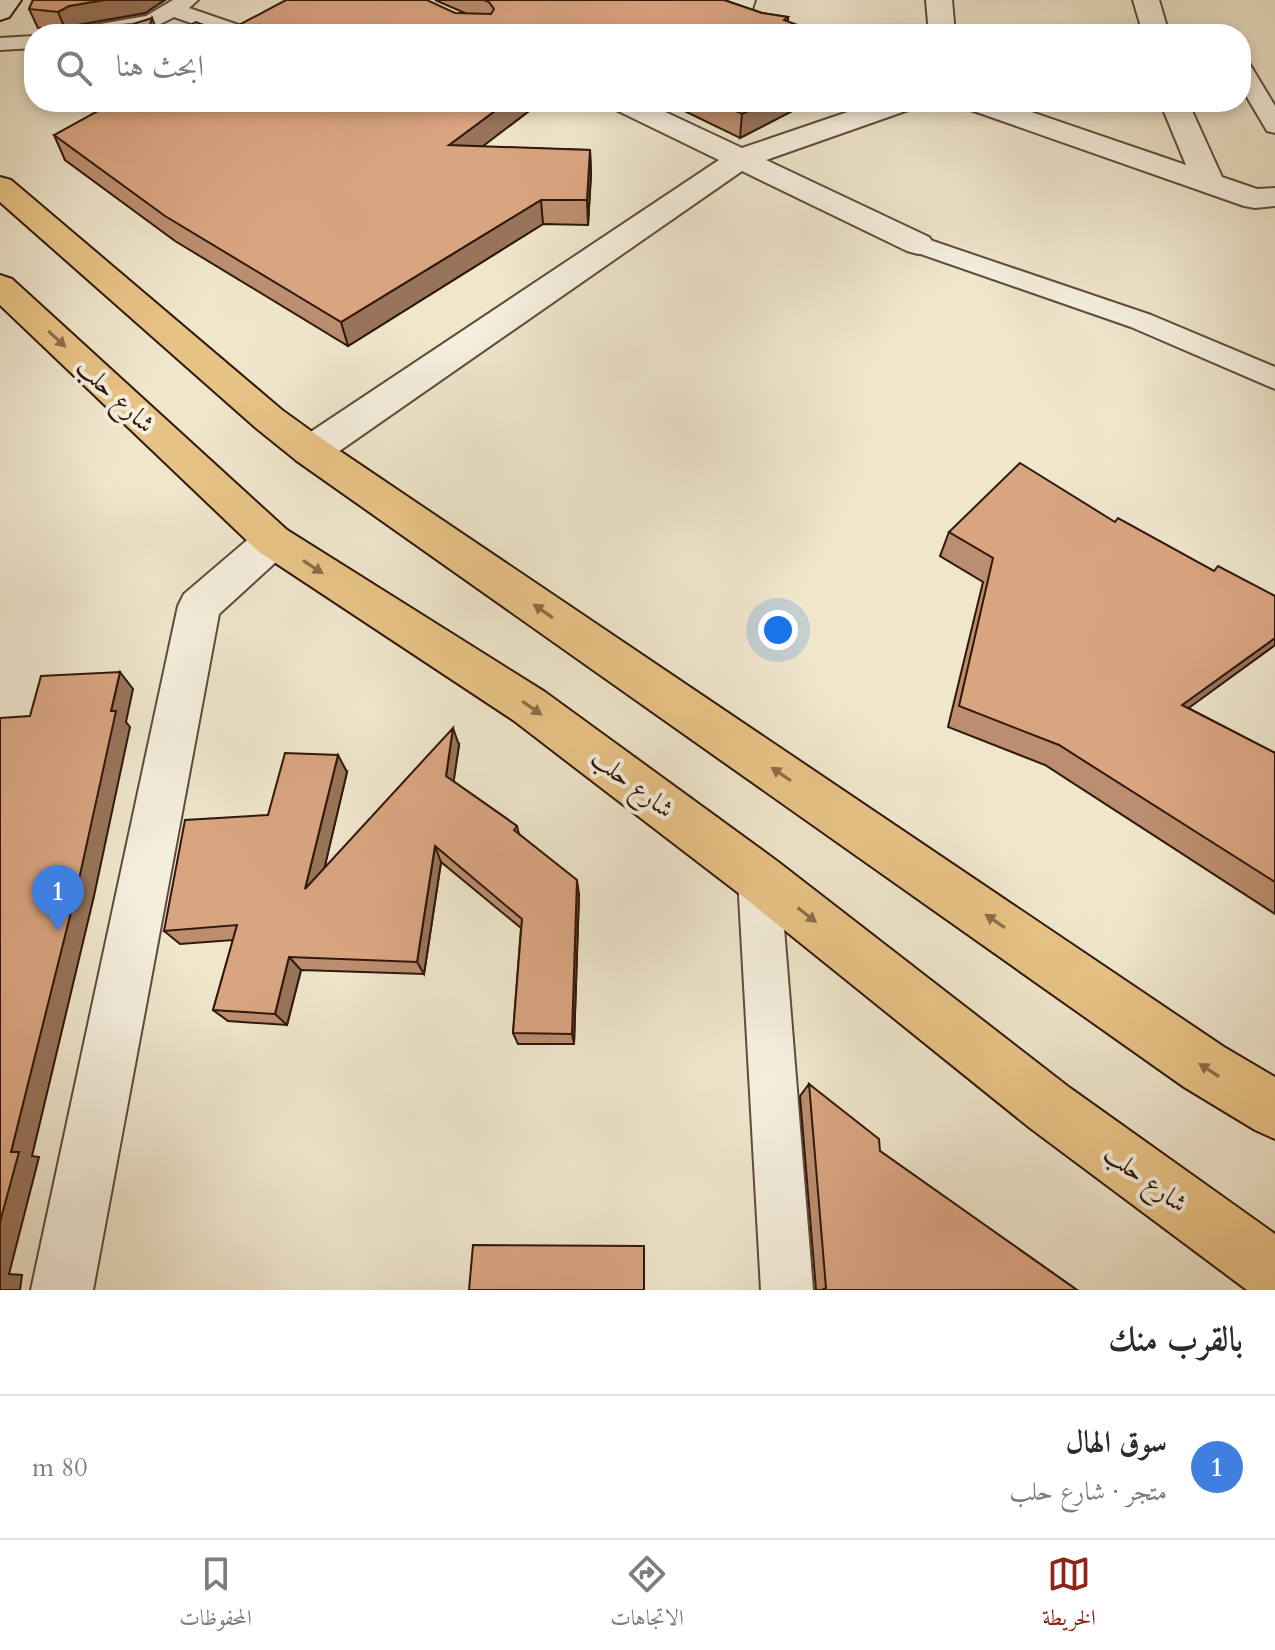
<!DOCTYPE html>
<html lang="ar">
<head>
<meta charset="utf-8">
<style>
  :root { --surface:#fff; --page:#f7f7f7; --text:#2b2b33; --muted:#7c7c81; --line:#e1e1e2; --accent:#8f2418 }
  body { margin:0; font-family:Cardo,Amiri,serif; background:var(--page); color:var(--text); direction:rtl }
  .you { position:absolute; left:778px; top:630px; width:28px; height:28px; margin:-20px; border:6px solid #fff; border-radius:50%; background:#1a73e8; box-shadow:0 0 0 12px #1a73e833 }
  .badge { display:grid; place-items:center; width:52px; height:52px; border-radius:50%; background:var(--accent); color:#fff; font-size:26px; font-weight:700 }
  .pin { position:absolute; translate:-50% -66px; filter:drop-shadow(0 2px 4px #0008) }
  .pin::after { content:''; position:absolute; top:42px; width:28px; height:24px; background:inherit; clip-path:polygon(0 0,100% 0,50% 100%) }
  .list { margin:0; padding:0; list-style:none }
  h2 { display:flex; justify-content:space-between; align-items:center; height:104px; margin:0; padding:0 32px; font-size:34px }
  h2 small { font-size:26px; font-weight:400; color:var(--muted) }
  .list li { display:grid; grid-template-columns:52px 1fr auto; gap:24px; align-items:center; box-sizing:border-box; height:144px; padding:0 32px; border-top:2px solid var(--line) }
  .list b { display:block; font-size:30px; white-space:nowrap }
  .list p { margin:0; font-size:26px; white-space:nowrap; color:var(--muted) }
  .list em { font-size:26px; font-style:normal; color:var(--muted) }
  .icon { flex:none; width:44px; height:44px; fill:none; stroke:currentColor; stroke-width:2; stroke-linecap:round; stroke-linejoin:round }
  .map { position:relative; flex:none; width:1275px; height:1290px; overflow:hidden; direction:ltr }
  .search { position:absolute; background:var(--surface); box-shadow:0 4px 12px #0003; left:24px; right:24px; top:24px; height:88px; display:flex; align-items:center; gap:20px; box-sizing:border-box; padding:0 28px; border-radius:32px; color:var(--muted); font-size:30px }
  .sheet { height:248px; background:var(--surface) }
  nav { display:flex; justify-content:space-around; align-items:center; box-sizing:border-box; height:112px; border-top:2px solid var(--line); background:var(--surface); font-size:22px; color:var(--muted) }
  nav a { display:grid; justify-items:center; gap:4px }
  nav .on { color:var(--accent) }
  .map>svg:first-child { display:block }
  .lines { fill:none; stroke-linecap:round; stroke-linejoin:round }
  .lane-casing { stroke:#604b3a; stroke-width:4 }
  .street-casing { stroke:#604b3a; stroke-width:4 }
  .secondary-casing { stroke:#30170a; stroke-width:4 }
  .primary-casing { stroke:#30170a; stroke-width:4 }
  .lane { fill:#f5efde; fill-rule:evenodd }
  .street { fill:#f5efde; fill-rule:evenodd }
  .secondary { fill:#f5efde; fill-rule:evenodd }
  .primary { fill:#e8c386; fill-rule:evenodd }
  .wall { fill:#bb8e6f; stroke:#30170a; stroke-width:2 }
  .shaded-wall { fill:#98745a; stroke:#30170a; stroke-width:2 }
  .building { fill:#d9a581; stroke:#30170a; stroke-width:2 }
  .oneway { fill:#8c6d48 }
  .labels { text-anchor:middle; stroke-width:8; stroke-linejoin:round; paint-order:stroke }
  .street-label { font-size:26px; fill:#30170a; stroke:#f5efde }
</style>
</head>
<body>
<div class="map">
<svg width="1275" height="1290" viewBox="0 0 1275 1290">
  <rect width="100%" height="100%" fill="#efe6cc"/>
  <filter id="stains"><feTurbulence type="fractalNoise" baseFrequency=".0025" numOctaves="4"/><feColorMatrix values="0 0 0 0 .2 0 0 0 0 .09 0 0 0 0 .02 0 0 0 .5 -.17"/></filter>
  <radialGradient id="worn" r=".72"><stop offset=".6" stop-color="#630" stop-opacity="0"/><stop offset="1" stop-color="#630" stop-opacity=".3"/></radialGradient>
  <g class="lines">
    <g class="lane-casing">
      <g id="lane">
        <path d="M 173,0 L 198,0 L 189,8 L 250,29 L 253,34 L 222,34 L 174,17 C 142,36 104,34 67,34 L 78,28 L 146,16 Z"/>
        <path d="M 34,36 L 34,48 L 0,50 L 0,38 Z"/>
        <path d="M 1241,61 L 1249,63 L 1275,106 L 1275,133 L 1267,131 L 1241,87 Z"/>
        <path d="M 918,236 L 1151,315 L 1275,367 L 1275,389 L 1131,327 L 909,250 L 905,244 L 909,238 Z"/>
        <path d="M 759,858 L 774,864 L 780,878 L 813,1290 L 761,1290 L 738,878 L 744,864 Z"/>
      </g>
    </g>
    <g class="street-casing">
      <g id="street">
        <path d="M 729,0 L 755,0 L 748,22 L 730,22 L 726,17 Z"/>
        <path d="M 926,0 L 952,0 L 955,34 L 929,34 Z"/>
        <path d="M 1133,0 L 1159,0 L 1169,34 L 1143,34 Z"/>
        <path d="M 608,102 L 644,102 L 742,148 L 877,102 L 918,102 L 914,108 L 766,160 L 929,237 L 934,244 L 929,251 L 918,254 L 907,251 L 742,171 L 325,461 L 311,465 L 297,461 L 292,451 L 297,441 L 719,160 L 612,108 Z"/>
        <path d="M 961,102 L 1002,102 L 1186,165 L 1160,102 L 1188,102 L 1222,177 L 1257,189 L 1275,188 L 1275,206 L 1255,208 L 1244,206 L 965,108 Z"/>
        <path d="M 273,525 L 287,530 L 293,541 L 287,552 L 219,614 L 93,1290 L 31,1290 L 178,606 L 184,594 L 259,530 Z"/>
      </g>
    </g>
    <g class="secondary-casing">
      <path id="secondary" d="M 0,0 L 21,0 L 9,17 L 0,20 Z"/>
    </g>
    <g class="primary-casing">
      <g id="primary">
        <path d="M 0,177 L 11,180 L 282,410 L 325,441 L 1224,1047 L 1275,1077 L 1275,1139 L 1255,1130 L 1184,1087 L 297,461 L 256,428 L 0,202 Z"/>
        <path d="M 0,275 L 12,279 L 287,530 L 545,692 L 777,861 L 1070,1088 L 1275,1234 L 1275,1290 L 1247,1290 L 1030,1128 L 741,895 L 513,720 L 259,552 L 0,305 Z"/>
      </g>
    </g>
    <use href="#lane" class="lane"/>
    <use href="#street" class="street"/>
    <use href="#secondary" class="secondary"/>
    <use href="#primary" class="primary"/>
  </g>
  <g class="wall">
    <path d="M 33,0 L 165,0 L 145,13 L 77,25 L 66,31 L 38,28 L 29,9 Z"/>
    <path d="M 435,0 L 724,0 L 762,13 L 788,17 L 788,22 L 224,33 L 465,13 Z"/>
    <path d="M 108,26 L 156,28 L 154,34 L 111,34 Z"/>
    <path d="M 666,102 L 800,102 L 800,107 L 740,138 Z"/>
    <path d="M 54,135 L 590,150 L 591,174 L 588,225 L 543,224 L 348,346 L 175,241 L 65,160 Z"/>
    <path d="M 949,532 L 1275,645 L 1188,708 L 1275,753 L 1275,914 L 1045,765 L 948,727 L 983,582 L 940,556 Z"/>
    <path d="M 459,745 L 453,781 L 517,826 L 519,834 L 579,894 L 574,1044 L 518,1044 L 513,1033 L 521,928 L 441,862 L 424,974 L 301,970 L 287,1025 L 228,1021 L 213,1010 L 233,940 L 180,944 L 164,931 L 268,815 L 347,772 L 324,869 Z"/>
    <path d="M 809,1084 L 880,1151 L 1077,1290 L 816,1290 L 800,1096 Z"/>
  </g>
  <g class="shaded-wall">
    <path d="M 104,0 L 165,0 L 145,13 L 77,25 L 66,31 L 58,12 L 69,6 Z"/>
    <path d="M 152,18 L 156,28 L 154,34 L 149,34 L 148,31 Z"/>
    <path d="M 507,102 L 541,102 L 453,169 L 449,145 Z"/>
    <path d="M 765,102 L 800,102 L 800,107 L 740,138 L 742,114 Z"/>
    <path d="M 590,150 L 591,174 L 588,225 L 587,200 Z"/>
    <path d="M 541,200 L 543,224 L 348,346 L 341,322 Z"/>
    <path d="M 1275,638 L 1275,645 L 1164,726 L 1182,705 Z"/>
    <path d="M 120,672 L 133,689 L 126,722 L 130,727 L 94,896 L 32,1156 L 39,1157 L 9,1274 L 22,1275 L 20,1290 L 0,1290 L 0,1222 L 11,1152 Z"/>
    <path d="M 453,728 L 459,745 L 452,793 L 446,776 Z"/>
    <path d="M 338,755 L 347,772 L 316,904 L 305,889 Z"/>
    <path d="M 435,846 L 441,862 L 424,974 L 417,962 Z"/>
    <path d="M 577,880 L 579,894 L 574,1044 L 572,1034 Z"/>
    <path d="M 289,957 L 301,970 L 287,1025 L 275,1014 Z"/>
  </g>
  <g class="building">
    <path d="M 33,0 L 104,0 L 69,6 L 58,12 L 29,9 Z"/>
    <path d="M 286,0 L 427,0 L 455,13 L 491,14 L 494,9 L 489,2 L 484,0 L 724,0 L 762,13 L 788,17 L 784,20 L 821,34 L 173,34 L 196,22 L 224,33 Z"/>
    <path d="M 152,18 L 148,31 L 108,26 L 133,24 Z"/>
    <path d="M 114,102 L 507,102 L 449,145 L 590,150 L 587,200 L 541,200 L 341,322 L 165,216 L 54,135 Z"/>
    <path d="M 716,102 L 765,102 L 742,114 Z"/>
    <path d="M 1020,463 L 1115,522 L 1118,518 L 1214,571 L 1218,566 L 1275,596 L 1275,638 L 1182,705 L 1275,753 L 1275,882 L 1059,745 L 959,706 L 993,558 L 949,532 Z"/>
    <path d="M 120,672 L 111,711 L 116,711 L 78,884 L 11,1152 L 19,1152 L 0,1222 L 0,718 L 30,716 L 41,676 Z"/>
    <path d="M 453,728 L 446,776 L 517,826 L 514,830 L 577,880 L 572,1034 L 513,1033 L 522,919 L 435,846 L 417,962 L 289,957 L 275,1014 L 213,1010 L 237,925 L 164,931 L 185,820 L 268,815 L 285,753 L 338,755 L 305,889 Z"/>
    <path d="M 809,1084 L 879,1139 L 880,1151 L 1077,1290 L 822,1290 L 826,1288 Z"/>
    <path d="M 473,1245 L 644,1246 L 644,1290 L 469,1290 Z"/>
  </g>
  <defs><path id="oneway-solid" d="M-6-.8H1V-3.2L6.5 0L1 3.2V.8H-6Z" transform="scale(2)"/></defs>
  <g class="oneway">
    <use href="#oneway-solid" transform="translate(57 339) rotate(43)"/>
    <use href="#oneway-solid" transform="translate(313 567) rotate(33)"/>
    <use href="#oneway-solid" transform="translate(543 611) rotate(-145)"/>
    <use href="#oneway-solid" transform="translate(532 708) rotate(35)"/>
    <use href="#oneway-solid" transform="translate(781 774) rotate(-146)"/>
    <use href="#oneway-solid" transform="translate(807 915) rotate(38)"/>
    <use href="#oneway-solid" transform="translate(995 921) rotate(-146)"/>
    <use href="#oneway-solid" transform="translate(1209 1070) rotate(-147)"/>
  </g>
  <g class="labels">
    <g class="street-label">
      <text transform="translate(116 395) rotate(43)" y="9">شارع حلب</text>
      <text transform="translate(633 783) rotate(37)" y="9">شارع حلب</text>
      <text transform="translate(1146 1178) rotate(36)" y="9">شارع حلب</text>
    </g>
  </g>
  <rect width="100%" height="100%" filter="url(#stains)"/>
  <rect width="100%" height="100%" fill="url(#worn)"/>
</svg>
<div class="you"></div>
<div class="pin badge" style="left:58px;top:931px;background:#3f7fe0">1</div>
<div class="search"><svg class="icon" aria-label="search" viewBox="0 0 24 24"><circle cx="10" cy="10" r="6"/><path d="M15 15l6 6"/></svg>ابحث هنا</div>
</div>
<section class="sheet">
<h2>بالقرب منك<small></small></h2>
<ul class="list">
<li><span class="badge" style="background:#3f7fe0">1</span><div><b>سوق الهال</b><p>متجر · شارع حلب</p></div><em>80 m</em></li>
</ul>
</section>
<nav>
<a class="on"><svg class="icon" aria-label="map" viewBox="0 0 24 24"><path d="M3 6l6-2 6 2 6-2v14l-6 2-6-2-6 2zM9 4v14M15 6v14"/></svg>الخريطة</a>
<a><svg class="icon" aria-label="directions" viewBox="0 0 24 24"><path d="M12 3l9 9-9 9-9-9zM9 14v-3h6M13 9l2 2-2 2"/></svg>الاتجاهات</a>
<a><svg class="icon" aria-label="saved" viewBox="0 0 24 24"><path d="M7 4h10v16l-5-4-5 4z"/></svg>المحفوظات</a>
</nav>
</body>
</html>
